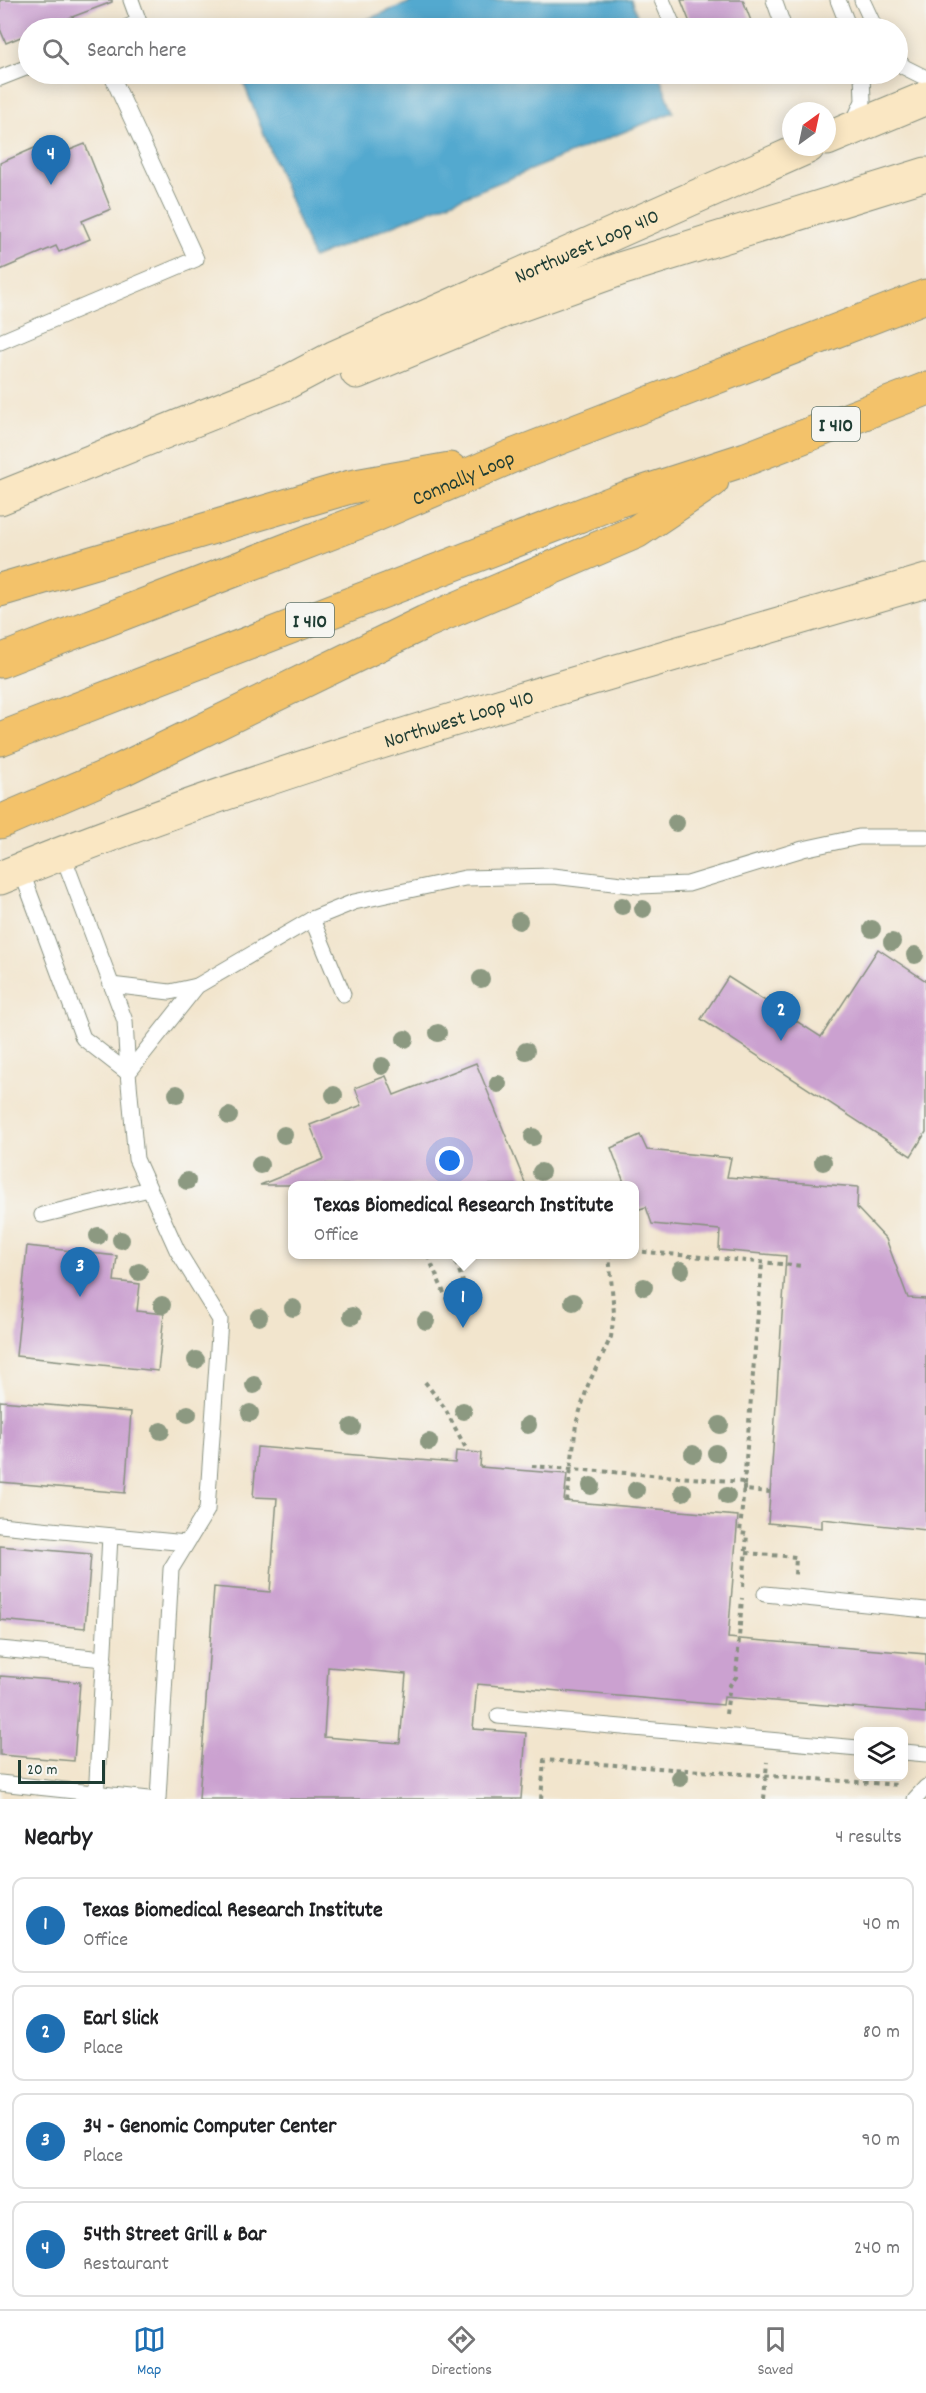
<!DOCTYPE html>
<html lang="en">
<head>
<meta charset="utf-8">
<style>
  :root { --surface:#fff; --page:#f2f2f2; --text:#202124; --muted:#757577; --line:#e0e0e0; --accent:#1f6fb2 }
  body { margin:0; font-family:Dekko,sans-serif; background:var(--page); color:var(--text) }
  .controls { position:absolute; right:18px; bottom:18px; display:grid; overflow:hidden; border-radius:12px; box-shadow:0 3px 15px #0003 }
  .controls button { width:54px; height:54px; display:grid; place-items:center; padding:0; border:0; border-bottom:2px solid var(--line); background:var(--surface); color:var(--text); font:30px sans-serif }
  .compass { position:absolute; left:782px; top:102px; width:54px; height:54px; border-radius:50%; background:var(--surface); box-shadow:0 3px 15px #0003; rotate:33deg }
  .scale { position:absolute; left:18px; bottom:15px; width:87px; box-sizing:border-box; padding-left:6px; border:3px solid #1f3d34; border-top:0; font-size:16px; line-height:21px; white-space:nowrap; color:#1f3d34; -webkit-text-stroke:4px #f6f6f2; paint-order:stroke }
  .you { position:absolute; left:450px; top:1161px; width:21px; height:21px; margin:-15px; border:4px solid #fff; border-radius:50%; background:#1a73e8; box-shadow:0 0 0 9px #1a73e833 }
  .badge { display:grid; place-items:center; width:39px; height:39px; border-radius:50%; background:var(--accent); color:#fff; font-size:20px; font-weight:700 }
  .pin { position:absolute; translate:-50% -50px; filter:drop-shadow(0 2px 3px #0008) }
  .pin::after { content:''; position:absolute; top:32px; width:21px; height:18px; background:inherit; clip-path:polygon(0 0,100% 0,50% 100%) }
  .popup { position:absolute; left:288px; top:1181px; width:351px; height:78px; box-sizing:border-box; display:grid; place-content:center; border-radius:12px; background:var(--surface); filter:drop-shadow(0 2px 4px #0005); font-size:20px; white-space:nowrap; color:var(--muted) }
  .popup b { font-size:22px; color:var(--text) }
  .popup::after { content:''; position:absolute; left:50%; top:100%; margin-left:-12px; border:12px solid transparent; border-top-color:var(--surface) }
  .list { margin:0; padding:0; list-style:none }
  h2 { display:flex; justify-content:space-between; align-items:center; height:78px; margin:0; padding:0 24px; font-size:26px }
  h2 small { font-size:20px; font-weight:400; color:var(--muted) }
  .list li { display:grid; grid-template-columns:39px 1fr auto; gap:18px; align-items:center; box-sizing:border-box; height:96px; margin:0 12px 12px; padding:0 12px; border:2px solid var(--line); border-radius:12px }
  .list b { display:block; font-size:22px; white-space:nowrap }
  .list p { margin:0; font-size:20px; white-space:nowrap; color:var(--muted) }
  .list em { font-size:20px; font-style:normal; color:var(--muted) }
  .icon { flex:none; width:33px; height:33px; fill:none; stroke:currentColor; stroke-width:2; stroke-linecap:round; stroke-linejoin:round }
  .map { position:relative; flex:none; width:926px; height:1799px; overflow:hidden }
  .search { position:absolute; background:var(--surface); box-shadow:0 3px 15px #0003; left:18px; right:18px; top:18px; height:66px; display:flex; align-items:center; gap:15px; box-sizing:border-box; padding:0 21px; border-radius:33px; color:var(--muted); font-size:22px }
  .sheet { height:510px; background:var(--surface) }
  nav { display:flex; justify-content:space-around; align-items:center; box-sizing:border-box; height:84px; border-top:2px solid var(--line); background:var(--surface); font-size:16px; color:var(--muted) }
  nav a { display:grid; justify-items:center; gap:3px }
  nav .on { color:var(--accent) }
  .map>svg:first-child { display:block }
  .water { fill:#52a9cf; stroke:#387382; stroke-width:1.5 }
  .building { fill:#cba1d0; fill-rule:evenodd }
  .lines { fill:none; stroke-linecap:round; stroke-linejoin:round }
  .service-casing { stroke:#889180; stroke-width:17 }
  .secondary-casing { stroke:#889180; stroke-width:35 }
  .motorway-casing { stroke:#889180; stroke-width:35 }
  .path { stroke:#889180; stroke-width:4; stroke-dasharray:4.5 4.5; stroke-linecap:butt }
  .service { stroke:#fff; stroke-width:15 }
  .secondary { stroke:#fae7c3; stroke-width:33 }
  .motorway { stroke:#f3c26a; stroke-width:33 }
  .tree { fill:#8c9981 }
  .labels { text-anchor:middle; stroke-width:5; stroke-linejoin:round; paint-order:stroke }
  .shield { fill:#f6f6f2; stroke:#60746d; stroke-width:1.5 }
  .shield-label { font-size:20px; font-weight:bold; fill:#1f3d34 }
  .street-label { font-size:21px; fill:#1f3d34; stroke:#f6f6f2 }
</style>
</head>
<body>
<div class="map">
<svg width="926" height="1799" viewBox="0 0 926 1799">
  <rect width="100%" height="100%" fill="#f6f6f2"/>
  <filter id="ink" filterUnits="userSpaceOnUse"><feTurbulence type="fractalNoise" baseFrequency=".0167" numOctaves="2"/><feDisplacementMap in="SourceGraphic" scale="12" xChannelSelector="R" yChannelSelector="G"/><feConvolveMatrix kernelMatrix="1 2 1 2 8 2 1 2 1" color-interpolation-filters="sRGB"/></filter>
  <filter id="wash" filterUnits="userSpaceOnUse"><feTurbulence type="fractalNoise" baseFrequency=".008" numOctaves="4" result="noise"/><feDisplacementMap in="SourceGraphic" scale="24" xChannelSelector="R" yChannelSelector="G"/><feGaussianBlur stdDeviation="1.35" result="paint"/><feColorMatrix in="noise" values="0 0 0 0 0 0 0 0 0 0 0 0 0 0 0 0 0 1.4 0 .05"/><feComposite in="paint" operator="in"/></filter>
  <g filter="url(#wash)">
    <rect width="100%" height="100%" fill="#f2e5cd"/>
    <g class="water">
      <path d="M 416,0 L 631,0 L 642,28 L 345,28 Z"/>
      <path d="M 240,74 L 659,74 L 673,112 L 313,258 Z"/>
    </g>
    <g id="blocks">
      <g class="building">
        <path d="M 0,0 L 112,0 L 112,2 L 43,28 L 28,28 L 28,34 L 6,43 L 0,29 Z"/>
        <path d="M 681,0 L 743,0 L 751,21 L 731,28 L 692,28 Z"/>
        <path d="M 85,144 L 111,209 L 82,221 L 90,239 L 59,252 L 56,246 L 0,270 L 0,163 L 39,146 L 45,160 Z"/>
        <path d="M 878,949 L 926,981 L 926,1132 L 911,1156 L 701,1019 L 728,977 L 821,1037 Z"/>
        <path d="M 476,1063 L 526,1185 L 260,1185 L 324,1159 L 310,1125 L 362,1105 L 355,1088 L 386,1076 L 394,1095 Z"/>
        <path d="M 640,1135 L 647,1150 L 731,1158 L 727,1177 L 858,1187 L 857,1208 L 886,1239 L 908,1298 L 926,1299 L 926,1530 L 822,1519 L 822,1528 L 768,1523 L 786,1256 L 719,1250 L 720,1230 L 652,1224 L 646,1207 L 634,1211 L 634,1185 L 625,1185 L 611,1148 Z"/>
        <path d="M 27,1246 L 117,1256 L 114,1281 L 140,1284 L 137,1311 L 164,1314 L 158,1371 L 16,1356 Z"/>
        <path d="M 0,1401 L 131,1412 L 125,1493 L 0,1482 Z"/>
        <path d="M 257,1447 L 455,1463 L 456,1451 L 481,1453 L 480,1467 L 567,1474 L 564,1501 L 738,1516 L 728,1638 L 926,1654 L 926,1713 L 724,1697 L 723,1705 L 477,1684 L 473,1729 L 526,1733 L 521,1799 L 199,1799 L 214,1587 L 270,1592 L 277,1498 L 253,1497 ZM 328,1667 L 406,1674 L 400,1743 L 324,1737 Z"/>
        <path d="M 0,1546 L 91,1554 L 85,1628 L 0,1620 Z"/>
        <path d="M 0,1676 L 80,1682 L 74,1761 L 0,1755 Z"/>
      </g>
    </g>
  </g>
  <g filter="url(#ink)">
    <use href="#blocks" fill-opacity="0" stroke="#889180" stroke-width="1.5"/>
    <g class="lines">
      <g class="service-casing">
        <g id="service">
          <path d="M 662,0 L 674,28"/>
          <path d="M 774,0 L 784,28"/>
          <path d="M 838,0 L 849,28"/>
          <path d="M 862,0 L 875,28"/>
          <path d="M 125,28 L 139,22 L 131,0"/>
          <path d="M 898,60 L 904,67 L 926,78"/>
          <path d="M 692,74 L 694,74"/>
          <path d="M 0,78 L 28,67"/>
          <path d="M 852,125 L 863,101 L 862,74"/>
          <path d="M 0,342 L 196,259 L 111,74"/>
          <path d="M 21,870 L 83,1038 L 128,1073 L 125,1021 L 62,853"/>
          <path d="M 312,919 L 343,994"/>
          <path d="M 111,985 L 170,992 L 197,986"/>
          <path d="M 42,1215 L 149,1189"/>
          <path d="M 0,1525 L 186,1543"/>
          <path d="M 765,1594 L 926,1610"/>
          <path d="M 0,1649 L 104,1659"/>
          <path d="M 498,1716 L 858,1748"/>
          <path d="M 904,1752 L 926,1754"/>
          <path d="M 0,1783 L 149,1799"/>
          <path d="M 96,1799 L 110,1536"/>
          <path d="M 158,1799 L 171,1569 L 207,1510 L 220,1320 L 177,1250 L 136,1159 L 128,1073 L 197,986 L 312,919 L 354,902 L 465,878 L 553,876 L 639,886 L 688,884 L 803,849 L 859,837 L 926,837"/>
          <path d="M 915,1799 L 926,1787"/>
        </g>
      </g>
      <g class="secondary-casing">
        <g id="secondary">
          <path d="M 827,139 L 926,98"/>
          <path d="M 357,372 L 506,310 L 620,269 L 926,174"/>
          <path id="s1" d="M 0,498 L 284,384 L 335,357 L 808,147"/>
          <path id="s2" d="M 0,878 C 300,755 615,673 926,581"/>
        </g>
      </g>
      <g class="motorway-casing">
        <g id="motorway">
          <path d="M 0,590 L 350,487 L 450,469"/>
          <path id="s3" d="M 0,661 L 364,520 L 510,457 L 926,296"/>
          <path d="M 0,739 L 620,500 L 746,459 L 926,389"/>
          <path d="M 0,822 L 121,770 L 425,622 L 636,532 L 712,481"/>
        </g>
      </g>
      <g class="path">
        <path d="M 634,1251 L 804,1266"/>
        <path d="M 453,1254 L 466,1290"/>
        <path d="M 428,1256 L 451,1309"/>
        <path d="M 425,1382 L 444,1407 L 468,1452"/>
        <path d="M 532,1466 L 744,1482 L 744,1490 L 770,1492"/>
        <path d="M 567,1502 L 576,1424 L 588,1385 L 611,1337 L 614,1313 L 609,1254"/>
        <path d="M 746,1553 L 796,1557 L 795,1575"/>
        <path d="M 743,1587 L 747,1534 L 740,1533 L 762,1263"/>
        <path d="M 726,1714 L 730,1685 L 736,1677 L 742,1598"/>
        <path d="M 541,1799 L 544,1760 L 900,1785"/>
        <path d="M 764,1799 L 767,1762"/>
      </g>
      <use href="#service" class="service"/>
      <use href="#secondary" class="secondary"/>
      <use href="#motorway" class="motorway"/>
    </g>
    <g class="tree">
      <circle cx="676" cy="823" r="9"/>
      <circle cx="622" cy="906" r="9"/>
      <circle cx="643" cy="909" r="9"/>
      <circle cx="519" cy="921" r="9"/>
      <circle cx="872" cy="929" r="9"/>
      <circle cx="892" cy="942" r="9"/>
      <circle cx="915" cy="955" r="9"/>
      <circle cx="481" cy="979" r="9"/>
      <circle cx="438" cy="1033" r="9"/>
      <circle cx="405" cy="1039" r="9"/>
      <circle cx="526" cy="1051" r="9"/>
      <circle cx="382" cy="1066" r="9"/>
      <circle cx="498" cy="1084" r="9"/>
      <circle cx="177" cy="1094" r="9"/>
      <circle cx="334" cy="1095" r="9"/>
      <circle cx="229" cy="1116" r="9"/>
      <circle cx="284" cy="1135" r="9"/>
      <circle cx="533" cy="1137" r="9"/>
      <circle cx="823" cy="1162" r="9"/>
      <circle cx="260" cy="1165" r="9"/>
      <circle cx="541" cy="1172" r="9"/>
      <circle cx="187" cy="1181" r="9"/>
      <circle cx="98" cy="1236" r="9"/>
      <circle cx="121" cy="1240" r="9"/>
      <circle cx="681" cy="1270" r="9"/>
      <circle cx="139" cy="1272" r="9"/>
      <circle cx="644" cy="1287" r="9"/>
      <circle cx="573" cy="1302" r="9"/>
      <circle cx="162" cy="1305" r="9"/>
      <circle cx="293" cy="1308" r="9"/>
      <circle cx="352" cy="1316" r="9"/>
      <circle cx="259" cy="1317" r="9"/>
      <circle cx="426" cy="1321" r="9"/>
      <circle cx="196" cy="1360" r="9"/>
      <circle cx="254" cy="1385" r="9"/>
      <circle cx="463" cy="1411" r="9"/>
      <circle cx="250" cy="1413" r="9"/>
      <circle cx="188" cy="1414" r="9"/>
      <circle cx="528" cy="1425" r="9"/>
      <circle cx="720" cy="1425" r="9"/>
      <circle cx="352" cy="1427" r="9"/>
      <circle cx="161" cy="1431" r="9"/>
      <circle cx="429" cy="1442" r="9"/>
      <circle cx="716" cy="1453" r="9"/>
      <circle cx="693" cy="1454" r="9"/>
      <circle cx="591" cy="1486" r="9"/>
      <circle cx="636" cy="1490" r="9"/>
      <circle cx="683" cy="1492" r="9"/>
      <circle cx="727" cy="1496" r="9"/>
      <circle cx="680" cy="1778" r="9"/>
    </g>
  </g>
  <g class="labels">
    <g class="shield">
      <rect x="812" y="407" width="48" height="34" rx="4.5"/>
      <rect x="286" y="603" width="48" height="34" rx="4.5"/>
    </g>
    <g class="shield-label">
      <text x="836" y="431">I 410</text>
      <text x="310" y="627">I 410</text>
    </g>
    <g class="street-label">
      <text dy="7" stroke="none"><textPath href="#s1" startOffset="639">Northwest Loop 410</textPath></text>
      <text dy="7" stroke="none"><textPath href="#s3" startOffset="498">Connally Loop</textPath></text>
      <text dy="7" stroke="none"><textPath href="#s2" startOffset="486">Northwest Loop 410</textPath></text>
    </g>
  </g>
</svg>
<div class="controls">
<button><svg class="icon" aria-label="layers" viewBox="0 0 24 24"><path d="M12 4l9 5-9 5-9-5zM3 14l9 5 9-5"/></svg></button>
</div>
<svg class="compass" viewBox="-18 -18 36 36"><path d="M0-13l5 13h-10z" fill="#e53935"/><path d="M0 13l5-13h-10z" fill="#757577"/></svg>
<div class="scale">20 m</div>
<div class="you"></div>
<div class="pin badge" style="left:463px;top:1328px">1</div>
<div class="popup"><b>Texas Biomedical Research Institute</b>Office</div>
<div class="pin badge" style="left:781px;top:1041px">2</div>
<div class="pin badge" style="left:80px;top:1297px">3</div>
<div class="pin badge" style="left:51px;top:185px">4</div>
<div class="search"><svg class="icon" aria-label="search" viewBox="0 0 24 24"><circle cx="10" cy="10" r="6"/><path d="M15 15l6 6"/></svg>Search here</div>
</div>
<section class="sheet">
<h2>Nearby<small>4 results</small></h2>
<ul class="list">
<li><span class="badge">1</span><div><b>Texas Biomedical Research Institute</b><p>Office</p></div><em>40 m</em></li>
<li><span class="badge">2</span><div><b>Earl Slick</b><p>Place</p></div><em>80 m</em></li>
<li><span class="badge">3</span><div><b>34 - Genomic Computer Center</b><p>Place</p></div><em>90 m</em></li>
<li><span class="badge">4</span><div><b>54th Street Grill &amp; Bar</b><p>Restaurant</p></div><em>240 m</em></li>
</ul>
</section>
<nav>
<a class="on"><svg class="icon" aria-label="map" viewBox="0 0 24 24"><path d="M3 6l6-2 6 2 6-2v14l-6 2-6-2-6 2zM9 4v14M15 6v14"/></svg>Map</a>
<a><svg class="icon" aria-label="directions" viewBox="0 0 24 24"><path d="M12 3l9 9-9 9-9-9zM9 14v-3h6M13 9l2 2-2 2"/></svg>Directions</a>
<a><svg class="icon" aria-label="saved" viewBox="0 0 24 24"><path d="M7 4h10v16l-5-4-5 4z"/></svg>Saved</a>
</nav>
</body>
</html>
